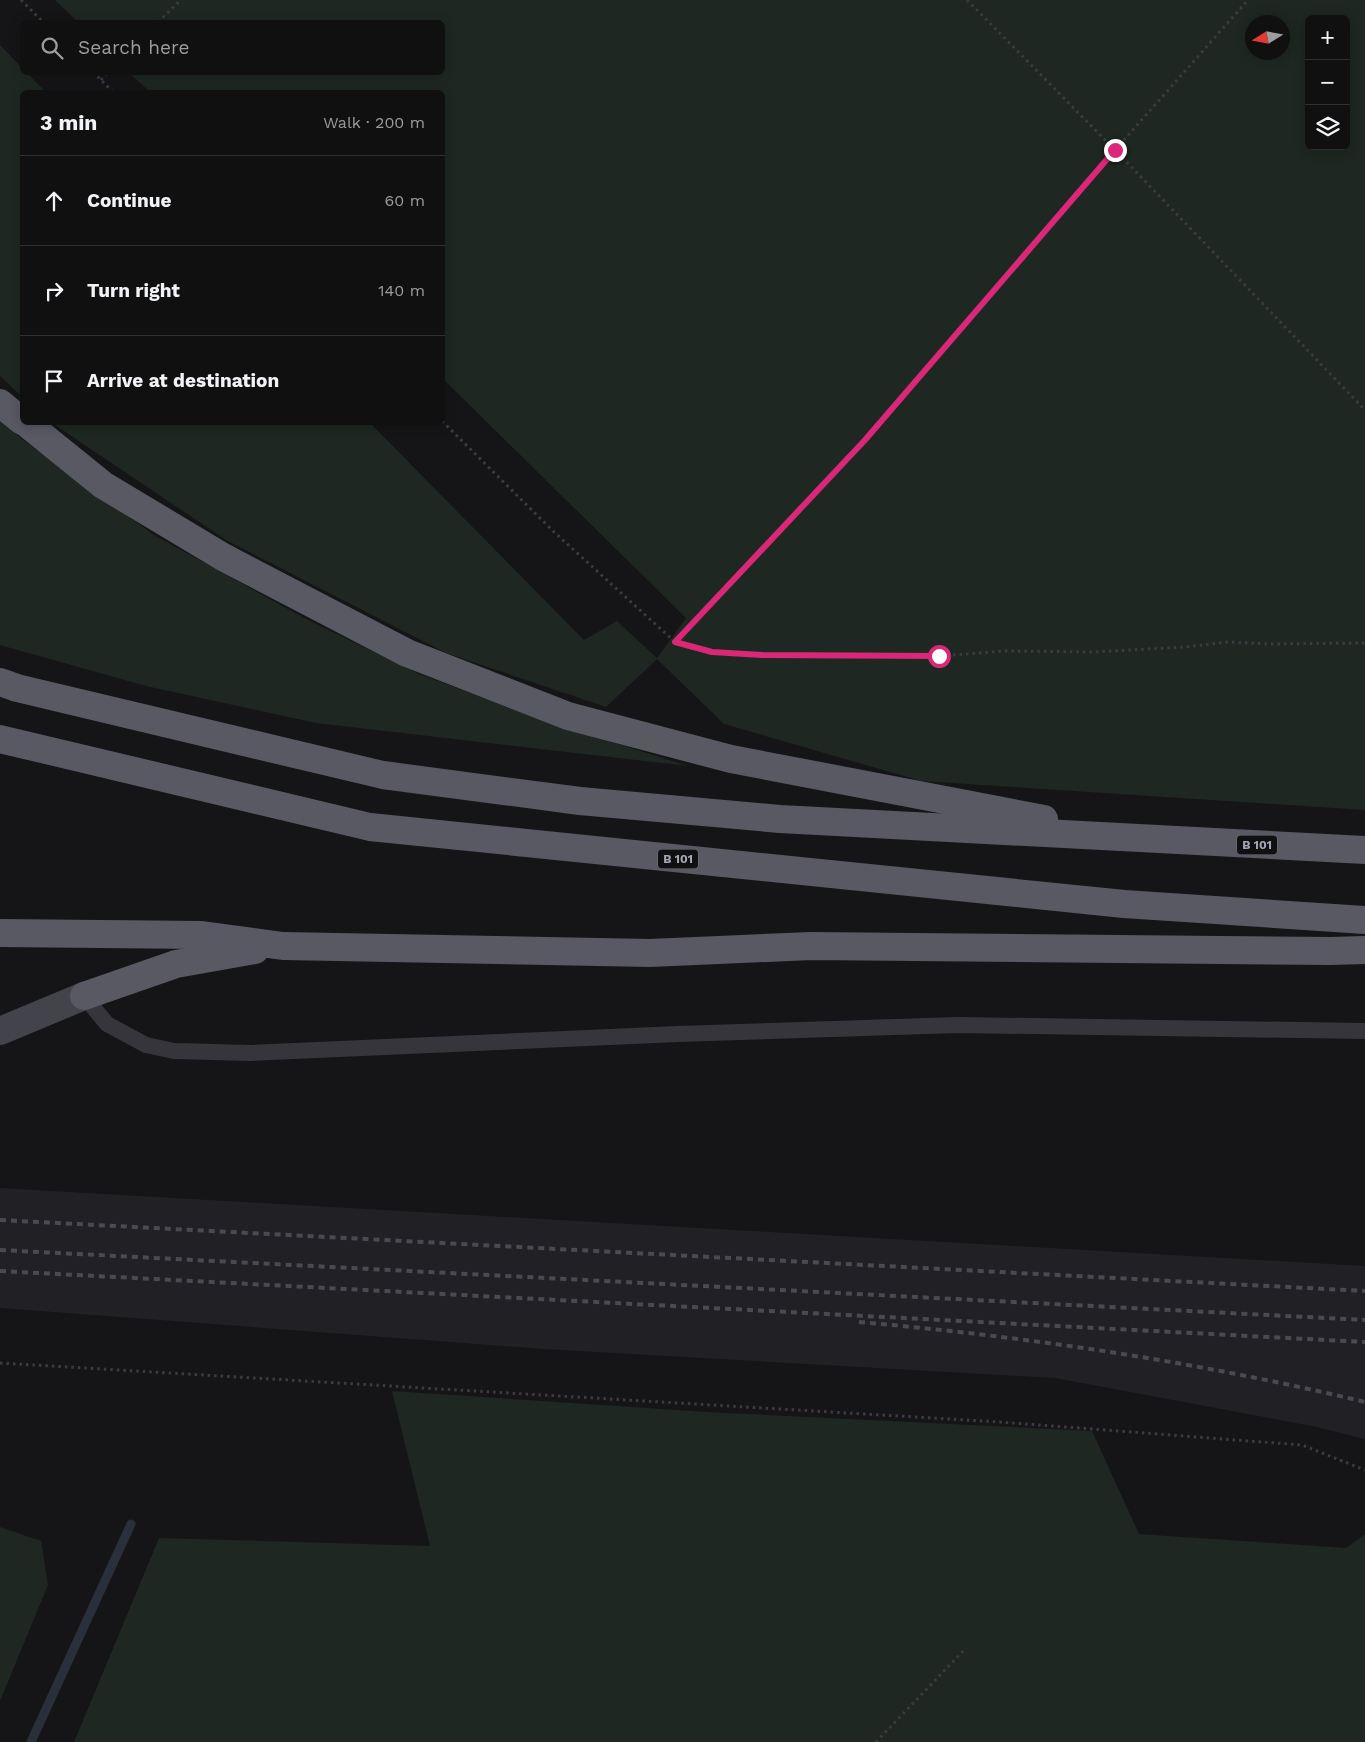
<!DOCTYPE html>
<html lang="en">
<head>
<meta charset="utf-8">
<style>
  :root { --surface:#101011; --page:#19191a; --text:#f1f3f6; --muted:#9c9d9f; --line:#303031 }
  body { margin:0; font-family:"Work Sans",sans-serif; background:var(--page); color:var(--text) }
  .controls { position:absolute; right:15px; top:15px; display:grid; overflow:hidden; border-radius:8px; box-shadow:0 2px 12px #0003 }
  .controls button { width:45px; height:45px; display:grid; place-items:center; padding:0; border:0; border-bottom:1px solid var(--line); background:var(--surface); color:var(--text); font:25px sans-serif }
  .compass { position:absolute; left:1245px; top:15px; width:45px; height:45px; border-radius:50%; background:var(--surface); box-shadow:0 2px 12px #0003; rotate:259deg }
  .stop { position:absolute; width:15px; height:15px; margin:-11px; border:4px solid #db2777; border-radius:50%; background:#fff }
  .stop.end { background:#db2777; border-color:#fff; box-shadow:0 1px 5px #0008 }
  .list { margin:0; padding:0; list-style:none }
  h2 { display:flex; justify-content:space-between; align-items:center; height:65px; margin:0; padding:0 20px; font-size:21px }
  h2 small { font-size:16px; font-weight:400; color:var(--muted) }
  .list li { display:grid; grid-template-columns:32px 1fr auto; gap:15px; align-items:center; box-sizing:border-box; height:90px; padding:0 20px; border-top:1px solid var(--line) }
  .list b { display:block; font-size:19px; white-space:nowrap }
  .list em { font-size:16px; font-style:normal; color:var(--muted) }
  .icon { flex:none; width:28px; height:28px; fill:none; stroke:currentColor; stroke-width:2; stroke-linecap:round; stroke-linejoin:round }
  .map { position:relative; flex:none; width:1365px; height:1742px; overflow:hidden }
  .search { position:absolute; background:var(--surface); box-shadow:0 2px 12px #0003; left:20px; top:20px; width:425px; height:55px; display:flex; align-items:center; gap:12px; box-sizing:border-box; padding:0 18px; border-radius:8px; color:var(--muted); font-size:19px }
  .panel { position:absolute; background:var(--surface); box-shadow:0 2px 12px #0003; left:20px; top:90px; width:425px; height:335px; border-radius:8px }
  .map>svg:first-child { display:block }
  .built { fill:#212024 }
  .green { fill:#1e2721; fill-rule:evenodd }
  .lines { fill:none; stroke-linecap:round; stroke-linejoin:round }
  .stream { stroke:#2a2f3c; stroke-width:9 }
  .path { stroke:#3b3b43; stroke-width:3; stroke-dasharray:2.5 4; stroke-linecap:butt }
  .service { stroke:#36353c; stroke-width:16 }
  .secondary { stroke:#43434c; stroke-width:28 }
  .trunk { stroke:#595964; stroke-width:28 }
  .rail { stroke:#4a4a53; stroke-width:4; stroke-dasharray:6 5; stroke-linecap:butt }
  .route { stroke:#db2777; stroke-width:6 }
  .labels { text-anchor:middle; stroke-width:5; stroke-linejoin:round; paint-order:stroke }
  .shield { fill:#101012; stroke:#787986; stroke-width:1 }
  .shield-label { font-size:12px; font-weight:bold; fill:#a5a6b8 }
</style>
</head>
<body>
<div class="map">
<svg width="1365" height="1742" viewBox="0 0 1365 1742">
  <rect width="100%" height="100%" fill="#151517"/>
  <path class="built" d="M 0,1188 L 1365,1266 L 1365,1439 L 1317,1427 L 1055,1378 L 543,1349 L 0,1308 Z"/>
  <g class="green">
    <path d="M 55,0 L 1365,0 L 1365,810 L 921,781 L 724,724 L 657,659 L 606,707 L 446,653 L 226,540 L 52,423 L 370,423 L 584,640 L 617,621 L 657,658 L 686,618 L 443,379 L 442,92 L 150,92 L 129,73 L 442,72 L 442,22 L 78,22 ZM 1309,19 L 1346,19 L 1346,146 L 1309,146 ZM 1252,22 L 1282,22 L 1282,52 L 1252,52 Z"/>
    <path d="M 0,45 L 22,68 L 22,72 L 27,73 L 46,92 L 22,92 L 22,397 L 0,376 Z"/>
    <path d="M 0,420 L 23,440 L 154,535 L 306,619 L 419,674 L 546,721 L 688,766 L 316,723 L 146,686 L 0,645 Z"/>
    <path d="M 392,1391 L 707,1412 L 1092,1431 L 1139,1534 L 1346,1548 L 1365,1534 L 1365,1742 L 74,1742 L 159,1538 L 430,1546 Z"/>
    <path d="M 0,1527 L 41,1541 L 48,1585 L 0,1701 Z"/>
  </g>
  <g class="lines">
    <path class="stream" d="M 31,1742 L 131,1524"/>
    <g class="path">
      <path d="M 21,0 L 43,22"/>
      <path d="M 967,0 L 1115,150 L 1365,410"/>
      <path d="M 158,22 L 181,0"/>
      <path d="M 93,72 L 113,92"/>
      <path d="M 101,80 L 108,72"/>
      <path d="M 442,421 L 553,531 L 675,642 L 865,440 L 1115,150 L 1248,0"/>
      <path d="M 675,642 L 712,652 L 762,655 L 939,656 L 1004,651 L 1094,652 L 1184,647 L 1228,642 L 1269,644 L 1365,643"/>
      <path d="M 0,1363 L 1000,1422 L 1302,1445 L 1365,1470"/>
      <path d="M 876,1742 L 966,1648"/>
    </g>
    <path class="service" d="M 84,996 L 107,1024 L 146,1045 L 174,1051 L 251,1053 L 678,1034 L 958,1025 L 1365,1031"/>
    <path class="secondary" d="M 0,1031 L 84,996"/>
    <g class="trunk">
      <path d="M 0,403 L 22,421"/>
      <path d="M 25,422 L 103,485 L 223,557 L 407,653 L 568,716 L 731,759 L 1044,819"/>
      <path d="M 0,682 L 17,688 L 383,775 L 580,801 L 780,819 L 1365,850"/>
      <path d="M 0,739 L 370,827 L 1124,904 L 1365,920"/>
      <path d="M 0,933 L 202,935 L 283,946 L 650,953 L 811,946 L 1330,951 L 1365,950"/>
      <path d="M 84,996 L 176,964 L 255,950"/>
    </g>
    <g class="rail">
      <path d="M 0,1220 L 1365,1291"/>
      <path d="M 0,1250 L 1365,1320"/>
      <path d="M 0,1271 L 1365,1342"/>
      <path d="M 859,1322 C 1030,1337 1199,1362 1365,1402"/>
    </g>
  </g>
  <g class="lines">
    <path class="route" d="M 939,656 L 762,655 L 712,652 L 675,642 L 865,440 L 1115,150"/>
  </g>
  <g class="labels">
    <g class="shield">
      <rect x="1237" y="835.5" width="40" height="19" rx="4"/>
      <rect x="658" y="849.5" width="40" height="19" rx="4"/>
    </g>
    <g class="shield-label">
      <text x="1257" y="849">B 101</text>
      <text x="678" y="863">B 101</text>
    </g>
  </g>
</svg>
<div class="controls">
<button>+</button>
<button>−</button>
<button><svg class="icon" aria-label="layers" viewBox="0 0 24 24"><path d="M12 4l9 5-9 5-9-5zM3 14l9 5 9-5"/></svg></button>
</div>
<svg class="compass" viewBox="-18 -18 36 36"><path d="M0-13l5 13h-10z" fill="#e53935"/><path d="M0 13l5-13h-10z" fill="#9c9d9f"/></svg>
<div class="stop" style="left:939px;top:656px"></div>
<div class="stop end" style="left:1115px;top:150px"></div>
<div class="search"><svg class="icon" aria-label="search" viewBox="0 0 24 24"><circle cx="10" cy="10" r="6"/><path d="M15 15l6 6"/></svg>Search here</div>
<section class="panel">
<h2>3 min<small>Walk · 200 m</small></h2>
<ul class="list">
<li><svg class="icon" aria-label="ahead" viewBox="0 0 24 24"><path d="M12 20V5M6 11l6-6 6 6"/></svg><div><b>Continue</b></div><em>60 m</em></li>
<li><svg class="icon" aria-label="right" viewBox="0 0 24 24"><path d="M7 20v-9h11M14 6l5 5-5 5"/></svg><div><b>Turn right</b></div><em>140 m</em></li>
<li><svg class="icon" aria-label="arrive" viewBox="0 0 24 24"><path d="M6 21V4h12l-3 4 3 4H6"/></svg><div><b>Arrive at destination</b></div></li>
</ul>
</section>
</div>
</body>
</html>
